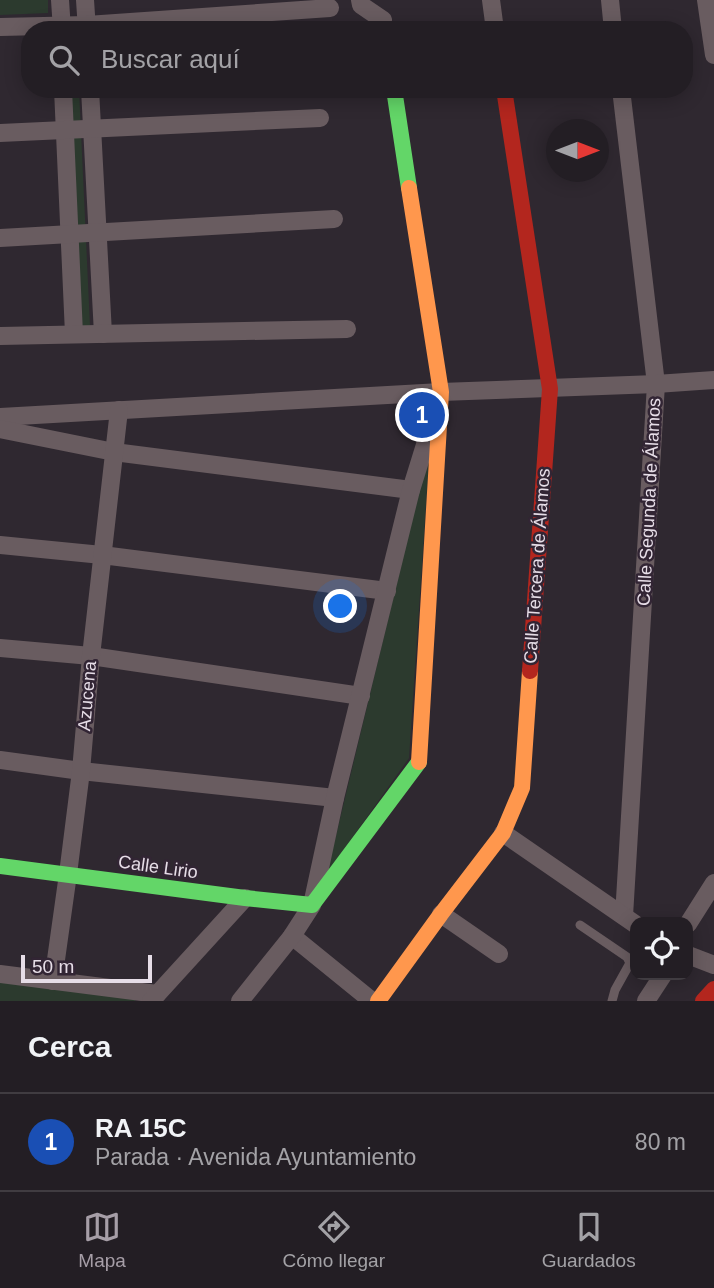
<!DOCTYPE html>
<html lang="es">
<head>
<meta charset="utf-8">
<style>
  :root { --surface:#231e24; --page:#2f2b31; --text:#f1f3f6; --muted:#a3a2a6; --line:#403c41; --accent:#a69ea7 }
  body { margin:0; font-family:Helvetica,sans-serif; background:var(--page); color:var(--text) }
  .controls { position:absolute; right:21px; bottom:21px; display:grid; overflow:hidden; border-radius:14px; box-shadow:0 4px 18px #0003 }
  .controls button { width:63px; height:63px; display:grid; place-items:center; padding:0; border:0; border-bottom:2px solid var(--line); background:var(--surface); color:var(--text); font:35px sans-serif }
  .compass { position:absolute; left:546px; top:119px; width:63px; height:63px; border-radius:50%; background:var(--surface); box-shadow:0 4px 18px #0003; rotate:90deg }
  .scale { position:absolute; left:21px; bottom:18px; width:131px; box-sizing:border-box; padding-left:7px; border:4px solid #e6dde7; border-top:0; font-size:19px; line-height:24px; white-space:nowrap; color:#e6dde7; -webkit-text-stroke:5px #322534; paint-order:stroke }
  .you { position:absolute; left:341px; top:607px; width:24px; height:24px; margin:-18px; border:5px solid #fff; border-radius:50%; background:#1a73e8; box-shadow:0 0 0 10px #1a73e833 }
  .badge { display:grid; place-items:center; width:46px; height:46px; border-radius:50%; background:var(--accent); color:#fff; font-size:23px; font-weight:700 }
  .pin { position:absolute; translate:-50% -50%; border:4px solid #fff; box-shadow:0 2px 7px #0006 }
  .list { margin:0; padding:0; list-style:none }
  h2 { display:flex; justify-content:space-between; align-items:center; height:91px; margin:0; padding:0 28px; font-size:30px }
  h2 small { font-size:23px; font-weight:400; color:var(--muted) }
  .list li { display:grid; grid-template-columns:46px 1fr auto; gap:21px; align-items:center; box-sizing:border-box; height:98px; padding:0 28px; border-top:2px solid var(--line) }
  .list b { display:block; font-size:26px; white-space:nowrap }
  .list p { margin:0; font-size:23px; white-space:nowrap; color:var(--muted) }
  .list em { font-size:23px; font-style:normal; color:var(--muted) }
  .icon { flex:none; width:38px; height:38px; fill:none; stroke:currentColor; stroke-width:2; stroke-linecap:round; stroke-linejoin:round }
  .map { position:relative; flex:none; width:714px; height:1001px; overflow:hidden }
  .search { position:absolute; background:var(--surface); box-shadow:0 4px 18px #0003; left:21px; right:21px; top:21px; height:77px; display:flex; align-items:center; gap:18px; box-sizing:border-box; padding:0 24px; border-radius:28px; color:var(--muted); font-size:26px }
  .sheet { height:189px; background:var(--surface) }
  nav { display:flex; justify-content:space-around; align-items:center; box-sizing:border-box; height:98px; border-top:2px solid var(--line); background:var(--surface); font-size:19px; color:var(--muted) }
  nav a { display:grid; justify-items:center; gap:4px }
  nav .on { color:var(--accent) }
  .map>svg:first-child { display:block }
  .green { fill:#2c3a2e }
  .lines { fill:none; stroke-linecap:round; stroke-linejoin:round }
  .lane { stroke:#695c60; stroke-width:9 }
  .street { stroke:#695c60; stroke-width:18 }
  .fast { stroke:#63d668; stroke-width:16 }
  .slow { stroke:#ff974d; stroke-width:16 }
  .jam { stroke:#b3261e; stroke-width:16 }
  .labels { text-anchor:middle; stroke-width:5; stroke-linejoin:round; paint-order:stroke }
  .street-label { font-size:18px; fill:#e6dde7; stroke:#322534 }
</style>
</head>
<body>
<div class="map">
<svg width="714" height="1001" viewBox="0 0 714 1001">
  <rect width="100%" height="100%" fill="#2f2830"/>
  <g class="green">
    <path d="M 0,0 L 48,0 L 48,13 L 0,15 Z"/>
    <path d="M 71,89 L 79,89 L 90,326 L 82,327 Z"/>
    <path d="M 430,445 L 409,758 L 327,873 Z"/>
    <path d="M 0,982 L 136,999 L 135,1001 L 0,1001 Z"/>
  </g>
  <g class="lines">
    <path class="lane" d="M 580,925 L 627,957 L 630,963 L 615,990 L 612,1001"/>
    <g class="street">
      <path d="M 60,0 L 62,30"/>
      <path d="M 85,0 L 87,30"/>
      <path d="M 360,0 L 361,5 L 383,20"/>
      <path d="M 491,0 L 495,30"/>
      <path d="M 610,0 L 613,30"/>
      <path d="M 706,0 L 714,55"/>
      <path d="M 0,27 L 87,25 L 330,8"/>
      <path d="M 63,89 L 74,334"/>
      <path d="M 90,89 L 103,334"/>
      <path d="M 621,89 L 656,384 L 624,916"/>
      <path d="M 0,133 L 320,118"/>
      <path d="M 0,238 L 334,219"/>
      <path d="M 0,336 L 347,329"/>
      <path d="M 0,417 L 441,392 L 656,384 L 714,380"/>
      <path d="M 0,429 L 114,452 L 411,490"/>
      <path d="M 0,545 L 102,555 L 387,591"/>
      <path d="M 0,648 L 91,656 L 361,696"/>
      <path d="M 0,760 L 81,771 L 335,798"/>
      <path d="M 503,833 L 635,924"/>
      <path d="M 441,914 L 499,954"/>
      <path d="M 688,924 L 714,883"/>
      <path d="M 292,936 L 372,1001"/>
      <path d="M 688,955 L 714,965"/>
      <path d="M 0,974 L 157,994"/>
      <path d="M 53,981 L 68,874 L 81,771 L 91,656 L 119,410"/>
      <path d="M 151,1001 L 245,898"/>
      <path d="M 240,1001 L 292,936 L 312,905 L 335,798 L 411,490 L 433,419"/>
      <path d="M 646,1001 L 663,975"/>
    </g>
    <g class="fast">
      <path d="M 394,89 L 409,188"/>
      <path d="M 0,866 L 245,898 L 312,905 L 419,762"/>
    </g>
    <g class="slow">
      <path d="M 409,188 L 441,392 L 419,762"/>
      <path d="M 378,1001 L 441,914 L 503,833 L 522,788 L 530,671"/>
    </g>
    <g class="jam">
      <path d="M 504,89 L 550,389 L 530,671"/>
      <path d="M 703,1001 L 714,989"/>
    </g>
  </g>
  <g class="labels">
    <g class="street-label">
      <text transform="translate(649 502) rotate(-87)" y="6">Calle Segunda de Álamos</text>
      <text transform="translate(537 566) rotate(-86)" y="6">Calle Tercera de Álamos</text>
      <text transform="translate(87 696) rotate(-85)" y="6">Azucena</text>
      <text transform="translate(158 867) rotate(8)" y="6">Calle Lirio</text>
    </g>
  </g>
</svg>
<div class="controls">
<button><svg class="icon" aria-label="locate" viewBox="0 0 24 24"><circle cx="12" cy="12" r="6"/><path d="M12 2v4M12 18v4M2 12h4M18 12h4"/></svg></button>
</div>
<svg class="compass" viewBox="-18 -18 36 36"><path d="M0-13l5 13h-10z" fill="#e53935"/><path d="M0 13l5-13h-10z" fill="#a3a2a6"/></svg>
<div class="scale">50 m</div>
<div class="you"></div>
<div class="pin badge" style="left:422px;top:415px;background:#1a4fb4">1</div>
<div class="search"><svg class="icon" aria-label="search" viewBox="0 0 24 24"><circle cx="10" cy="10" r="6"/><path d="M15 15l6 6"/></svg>Buscar aquí</div>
</div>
<section class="sheet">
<h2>Cerca<small></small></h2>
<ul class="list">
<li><span class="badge" style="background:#1a4fb4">1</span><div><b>RA 15C</b><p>Parada · Avenida Ayuntamiento</p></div><em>80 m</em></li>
</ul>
</section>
<nav>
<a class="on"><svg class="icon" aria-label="map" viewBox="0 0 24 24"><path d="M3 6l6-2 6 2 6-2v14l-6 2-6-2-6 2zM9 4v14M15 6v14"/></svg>Mapa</a>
<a><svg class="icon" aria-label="directions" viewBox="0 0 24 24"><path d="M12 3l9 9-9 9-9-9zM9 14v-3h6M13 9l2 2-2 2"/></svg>Cómo llegar</a>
<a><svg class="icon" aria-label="saved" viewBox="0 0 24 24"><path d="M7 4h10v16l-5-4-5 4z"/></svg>Guardados</a>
</nav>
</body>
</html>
